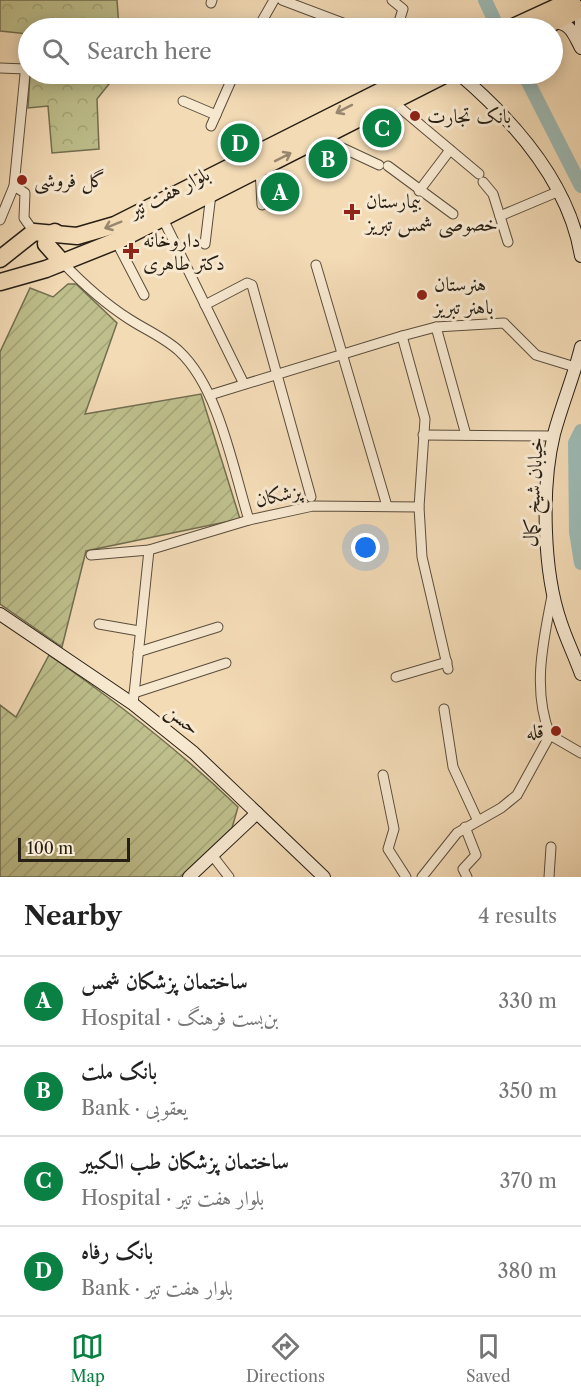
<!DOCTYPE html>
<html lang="en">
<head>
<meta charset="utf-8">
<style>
  :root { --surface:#fff; --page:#f6f6f6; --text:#222; --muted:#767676; --line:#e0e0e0; --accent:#0b8043 }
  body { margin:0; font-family:"Libre Caslon Text",Amiri,serif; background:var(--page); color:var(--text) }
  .scale { position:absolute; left:18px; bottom:15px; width:112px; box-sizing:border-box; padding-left:6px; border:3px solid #271e14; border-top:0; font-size:16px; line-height:21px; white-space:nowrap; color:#271e14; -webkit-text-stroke:4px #f7e8d0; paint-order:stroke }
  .you { position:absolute; left:366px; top:548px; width:21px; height:21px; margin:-15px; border:4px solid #fff; border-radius:50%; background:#1a73e8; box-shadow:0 0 0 9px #1a73e833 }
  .badge { display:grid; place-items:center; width:39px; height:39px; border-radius:50%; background:var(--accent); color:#fff; font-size:20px; font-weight:700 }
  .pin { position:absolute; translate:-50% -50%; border:3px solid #fff; box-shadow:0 2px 6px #0006 }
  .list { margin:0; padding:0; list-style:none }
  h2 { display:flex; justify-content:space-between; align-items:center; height:78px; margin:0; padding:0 24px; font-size:26px }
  h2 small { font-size:20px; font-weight:400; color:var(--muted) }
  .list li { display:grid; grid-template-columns:39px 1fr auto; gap:18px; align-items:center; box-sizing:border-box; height:90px; padding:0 24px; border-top:2px solid var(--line) }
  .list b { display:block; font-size:22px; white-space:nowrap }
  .list p { margin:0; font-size:20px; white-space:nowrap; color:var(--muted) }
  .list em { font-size:20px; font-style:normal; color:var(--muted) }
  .icon { flex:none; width:33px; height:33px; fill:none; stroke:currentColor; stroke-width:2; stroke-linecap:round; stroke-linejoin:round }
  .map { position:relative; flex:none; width:581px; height:877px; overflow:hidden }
  .search { position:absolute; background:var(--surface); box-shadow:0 3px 15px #0003; left:18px; right:18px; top:18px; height:66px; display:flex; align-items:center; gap:15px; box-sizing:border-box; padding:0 21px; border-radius:33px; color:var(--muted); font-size:22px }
  .sheet { height:438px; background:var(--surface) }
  nav { display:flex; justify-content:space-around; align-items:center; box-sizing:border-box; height:84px; border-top:2px solid var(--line); background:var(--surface); font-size:16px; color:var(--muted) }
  nav a { display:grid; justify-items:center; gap:3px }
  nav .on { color:var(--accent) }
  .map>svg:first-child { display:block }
  .forest { fill:url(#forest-crowns); stroke:#726e50; stroke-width:1.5 }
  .garden { fill:url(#garden-furrows); stroke:#726e50; stroke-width:1.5 }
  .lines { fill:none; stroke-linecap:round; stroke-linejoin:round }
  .river { stroke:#9dbab4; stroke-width:14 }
  .street-casing { stroke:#5a4d3c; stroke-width:11 }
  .secondary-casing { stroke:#271e14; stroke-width:14 }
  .highway-casing { stroke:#271e14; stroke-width:19 }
  .street { stroke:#f7e8d0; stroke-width:9 }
  .secondary { stroke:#f7e8d0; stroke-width:12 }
  .highway { stroke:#f3dbb6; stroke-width:16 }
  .oneway { stroke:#97866d }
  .poi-dot { fill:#8f2418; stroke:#f7e8d0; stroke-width:2 }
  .labels { text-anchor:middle; stroke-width:6; stroke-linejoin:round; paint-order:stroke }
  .poi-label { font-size:20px; fill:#271e14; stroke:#f7e8d0; text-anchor:start }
  .street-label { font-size:20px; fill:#271e14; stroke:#f7e8d0 }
</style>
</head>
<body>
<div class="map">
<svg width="581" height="877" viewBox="0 0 581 877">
  <defs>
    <pattern id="forest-crowns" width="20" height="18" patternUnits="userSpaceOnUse" patternTransform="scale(1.5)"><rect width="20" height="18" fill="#bebf8c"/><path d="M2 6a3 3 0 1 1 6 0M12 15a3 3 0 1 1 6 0" fill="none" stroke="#a3a478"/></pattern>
    <pattern id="garden-furrows" width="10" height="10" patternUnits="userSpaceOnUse" patternTransform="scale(1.5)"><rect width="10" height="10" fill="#bebf8c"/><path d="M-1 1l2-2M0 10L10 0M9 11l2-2" fill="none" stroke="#a3a478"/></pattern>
  </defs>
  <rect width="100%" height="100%" fill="#f3dbb6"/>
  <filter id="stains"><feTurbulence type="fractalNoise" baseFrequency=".00333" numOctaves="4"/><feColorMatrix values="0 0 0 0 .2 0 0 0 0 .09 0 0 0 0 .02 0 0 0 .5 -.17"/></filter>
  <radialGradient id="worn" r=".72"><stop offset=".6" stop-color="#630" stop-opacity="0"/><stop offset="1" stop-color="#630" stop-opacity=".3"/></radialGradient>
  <g class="forest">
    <path d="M 0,0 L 117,0 L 119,28 L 28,28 L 28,34 L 0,31 Z"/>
    <path d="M 30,74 L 117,74 L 97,99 L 99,149 L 52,153 L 48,106 L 28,108 Z"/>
  </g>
  <g class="garden">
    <path d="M 68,284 L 76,284 L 117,323 L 85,414 L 201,394 L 240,519 L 86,551 L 62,647 L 0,604 L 0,352 L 30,288 L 53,297 Z"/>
    <path d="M 49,655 C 117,702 178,749 238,807 L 232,828 L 180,877 L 0,877 L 0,705 L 16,717 Z"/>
  </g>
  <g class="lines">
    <g class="river">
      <path d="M 485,0 L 498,28"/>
      <path d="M 524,74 L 581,186"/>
      <path d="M 581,431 L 575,443 L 576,532 L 581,563"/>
    </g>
    <g class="street-casing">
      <g id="street">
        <path d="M 282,0 L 356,28"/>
        <path d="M 392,0 L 403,9 L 397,28"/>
        <path d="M 211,3 L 212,0"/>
        <path d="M 209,26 L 218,28"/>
        <path d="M 258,28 L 274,0"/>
        <path d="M 0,68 L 26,69"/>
        <path d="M 183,101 L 216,115"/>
        <path d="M 392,101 L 479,174"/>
        <path d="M 211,126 L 234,74"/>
        <path d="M 321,138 L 379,165"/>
        <path d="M 388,166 L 453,214"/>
        <path d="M 260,169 L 262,205"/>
        <path d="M 483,182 L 493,194 L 508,242"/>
        <path d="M 14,186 L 25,193 L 24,218 L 34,232"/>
        <path d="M 419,191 L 450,150"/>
        <path d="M 500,216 L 557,192"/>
        <path d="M 163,219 L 244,384"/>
        <path d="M 0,220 L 14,186 L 28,44"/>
        <path d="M 116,241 L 144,295"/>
        <path d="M 205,244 L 211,194"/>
        <path d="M 62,262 C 83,284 104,303 129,319 C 146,330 165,338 179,351 C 219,388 233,469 249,520"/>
        <path d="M 316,265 L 387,506"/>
        <path d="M 205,305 L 247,283 L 252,285 L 311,497"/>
        <path d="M 436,327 L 466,435"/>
        <path d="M 402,336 L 425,419 L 419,507 L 422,557 L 448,669"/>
        <path d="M 210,395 L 402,336 L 436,327 L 504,323 L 536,355 L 575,367"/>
        <path d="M 423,435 L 554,436"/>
        <path d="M 91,555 L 149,550 L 249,520 L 313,506 L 419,507"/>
        <path d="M 552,596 C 543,642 532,690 550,735 L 581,753"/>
        <path d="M 99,624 L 139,631"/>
        <path d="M 138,652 L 218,627"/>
        <path d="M 396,677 L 447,662"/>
        <path d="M 134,693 L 226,663"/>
        <path d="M 133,704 L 149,550"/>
        <path d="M 444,709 L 453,767 L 477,819"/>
        <path d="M 383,775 L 394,829 L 388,849 L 406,877"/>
        <path d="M 465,827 L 476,855 L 463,869 L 467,877"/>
        <path d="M 212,855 L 229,877"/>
        <path d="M 422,877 L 457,833 L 501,808 L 517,795 L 550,735"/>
        <path d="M 549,877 L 551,847"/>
      </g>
    </g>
    <g class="secondary-casing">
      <g id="secondary">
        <path d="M 554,22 C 571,23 574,35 581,48"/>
        <path d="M 581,43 L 581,16"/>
        <path d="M 459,74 C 513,120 569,183 581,256"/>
        <path d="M 581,347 C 574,376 562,404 554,434 C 541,487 543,572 561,623 C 567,641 575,657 581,674"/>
        <path d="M 0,614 L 133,704 L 194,753 L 324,877"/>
        <path d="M 189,877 L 257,813"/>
      </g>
    </g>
    <g class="highway-casing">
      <g id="highway">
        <path d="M 511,28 L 572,0"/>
        <path d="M 541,28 L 581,9"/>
        <path d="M 55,232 L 47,236 L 46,244 L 62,262"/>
        <path d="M 0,259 L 34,232 L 77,236 L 115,225 L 415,74"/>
        <path d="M 0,282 L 46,269 L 121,239 L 446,74"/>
      </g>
    </g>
    <use href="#street" class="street"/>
    <use href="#secondary" class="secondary"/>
    <use href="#highway" class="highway"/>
  </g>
  <defs><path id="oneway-shaft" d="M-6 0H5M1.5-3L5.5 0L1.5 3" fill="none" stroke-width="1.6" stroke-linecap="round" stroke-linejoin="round" transform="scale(1.5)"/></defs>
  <g class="oneway">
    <use href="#oneway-shaft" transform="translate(344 109) rotate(153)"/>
    <use href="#oneway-shaft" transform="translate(283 157) rotate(-27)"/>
    <use href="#oneway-shaft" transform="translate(113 225) rotate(158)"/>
  </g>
  <g class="poi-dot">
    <circle cx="415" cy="116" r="6"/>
    <circle cx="22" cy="180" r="6"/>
    <path d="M349 203h6v6h6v6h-6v6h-6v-6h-6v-6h6z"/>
    <path d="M128 242h6v6h6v6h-6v6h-6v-6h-6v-6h6z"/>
    <circle cx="422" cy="295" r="6"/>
    <circle cx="556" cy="731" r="6"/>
  </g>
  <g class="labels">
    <g class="poi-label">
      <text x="427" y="123">بانک تجارت</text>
      <text x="34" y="187">گل فروشی</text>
      <text x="366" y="208">بیمارستان<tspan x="366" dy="23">خصوصی شمس تبریز</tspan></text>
      <text x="143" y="247">داروخانه<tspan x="143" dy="23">دکتر طاهری</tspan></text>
      <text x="434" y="291">هنرستان<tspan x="434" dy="23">باهنر تبریز</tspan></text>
      <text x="544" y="738" text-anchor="end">قله</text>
    </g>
    <g class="street-label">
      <text transform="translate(169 192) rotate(-27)" y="7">بلوار هفت تیر</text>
      <text transform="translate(533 492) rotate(-87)" y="7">خیابان شیخ کمال</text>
      <text transform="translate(278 495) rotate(-12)" y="7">پزشکان</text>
      <text transform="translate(183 719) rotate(39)" y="7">حسن</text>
    </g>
  </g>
  <rect width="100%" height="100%" filter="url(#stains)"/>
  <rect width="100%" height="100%" fill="url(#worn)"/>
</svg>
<div class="scale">100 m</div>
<div class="you"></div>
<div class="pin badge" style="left:280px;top:192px">A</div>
<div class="pin badge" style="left:328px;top:159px">B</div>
<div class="pin badge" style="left:382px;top:128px">C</div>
<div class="pin badge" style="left:240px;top:143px">D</div>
<div class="search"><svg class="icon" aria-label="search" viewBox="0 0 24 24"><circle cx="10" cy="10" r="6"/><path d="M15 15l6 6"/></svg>Search here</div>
</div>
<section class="sheet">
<h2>Nearby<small>4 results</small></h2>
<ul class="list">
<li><span class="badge">A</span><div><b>ساختمان پزشکان شمس</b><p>Hospital · بن‌بست فرهنگ</p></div><em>330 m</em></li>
<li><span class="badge">B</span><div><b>بانک ملت</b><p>Bank · یعقوبی</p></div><em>350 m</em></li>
<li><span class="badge">C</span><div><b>ساختمان پزشکان طب الکبیر</b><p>Hospital · بلوار هفت تیر</p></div><em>370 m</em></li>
<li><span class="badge">D</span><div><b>بانک رفاه</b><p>Bank · بلوار هفت تیر</p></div><em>380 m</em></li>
</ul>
</section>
<nav>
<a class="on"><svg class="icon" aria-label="map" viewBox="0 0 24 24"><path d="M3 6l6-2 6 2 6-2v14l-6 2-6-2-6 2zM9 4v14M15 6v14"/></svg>Map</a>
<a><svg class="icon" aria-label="directions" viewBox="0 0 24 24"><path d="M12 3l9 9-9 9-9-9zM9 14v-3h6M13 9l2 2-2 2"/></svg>Directions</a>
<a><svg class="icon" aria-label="saved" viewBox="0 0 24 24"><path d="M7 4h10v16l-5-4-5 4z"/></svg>Saved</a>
</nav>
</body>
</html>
